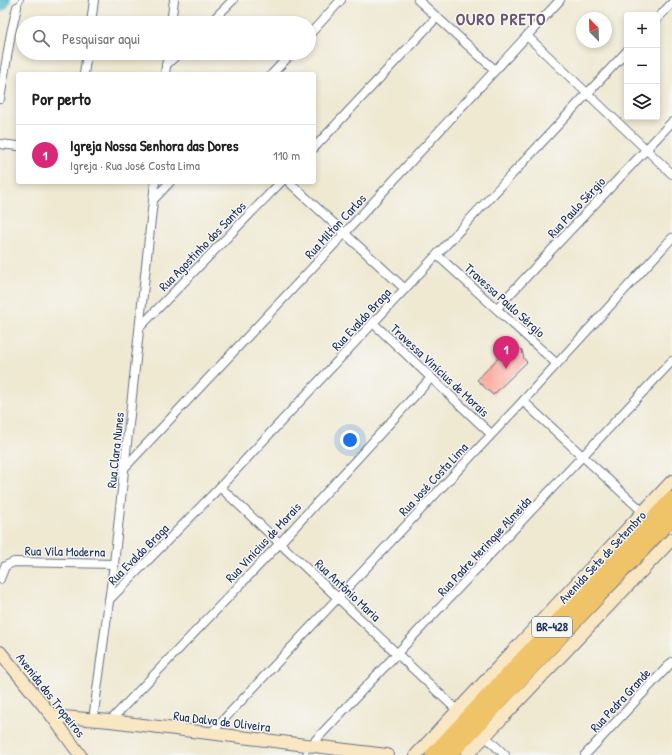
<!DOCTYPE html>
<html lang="pt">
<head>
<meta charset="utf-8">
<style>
  :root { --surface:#fff; --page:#f6f6f6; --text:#222; --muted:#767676; --line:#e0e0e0; --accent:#db2777 }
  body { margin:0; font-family:"Patrick Hand",sans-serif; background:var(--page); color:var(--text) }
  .controls { position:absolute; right:12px; top:12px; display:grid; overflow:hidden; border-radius:4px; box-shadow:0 2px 6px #0003 }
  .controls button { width:36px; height:36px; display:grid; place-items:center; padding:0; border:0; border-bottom:1px solid var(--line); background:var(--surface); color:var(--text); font:20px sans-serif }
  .compass { position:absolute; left:576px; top:12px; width:36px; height:36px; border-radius:50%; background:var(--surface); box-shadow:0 2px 6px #0003; rotate:337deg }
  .you { position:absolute; left:350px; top:440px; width:14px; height:14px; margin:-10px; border:3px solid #fff; border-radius:50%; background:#1a73e8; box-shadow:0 0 0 6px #1a73e833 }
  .badge { display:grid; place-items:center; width:26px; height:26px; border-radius:50%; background:var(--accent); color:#fff; font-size:13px; font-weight:700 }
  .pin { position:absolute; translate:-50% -33px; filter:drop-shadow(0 1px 2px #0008) }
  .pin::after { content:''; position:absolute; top:21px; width:14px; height:12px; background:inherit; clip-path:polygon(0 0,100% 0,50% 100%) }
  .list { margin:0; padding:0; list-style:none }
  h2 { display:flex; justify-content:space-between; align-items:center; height:52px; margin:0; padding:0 16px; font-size:17px }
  h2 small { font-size:13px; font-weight:400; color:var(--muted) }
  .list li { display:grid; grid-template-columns:26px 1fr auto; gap:12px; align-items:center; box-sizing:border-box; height:60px; padding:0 16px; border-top:1px solid var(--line) }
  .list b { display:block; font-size:15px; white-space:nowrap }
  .list p { margin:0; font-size:13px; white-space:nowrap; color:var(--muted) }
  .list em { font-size:13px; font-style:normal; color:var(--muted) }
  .icon { flex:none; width:22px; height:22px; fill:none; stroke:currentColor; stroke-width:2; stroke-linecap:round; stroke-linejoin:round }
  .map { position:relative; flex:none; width:672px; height:755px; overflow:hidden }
  .search { position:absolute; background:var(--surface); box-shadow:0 2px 6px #0003; left:16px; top:16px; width:300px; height:44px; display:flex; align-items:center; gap:10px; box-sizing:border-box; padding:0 14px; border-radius:22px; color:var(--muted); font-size:15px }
  .panel { position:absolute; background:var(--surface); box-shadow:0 2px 6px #0003; left:16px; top:72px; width:300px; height:112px; border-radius:4px }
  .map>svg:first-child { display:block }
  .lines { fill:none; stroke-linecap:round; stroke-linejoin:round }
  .river { stroke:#4eb8cc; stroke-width:19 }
  .building { fill:#fba498 }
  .lane-casing { stroke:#657087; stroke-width:5.5 }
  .street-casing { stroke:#657087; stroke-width:10 }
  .secondary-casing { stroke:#657087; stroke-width:14 }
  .highway-casing { stroke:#657087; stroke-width:16 }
  .lane { stroke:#fff; stroke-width:4 }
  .street { stroke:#fff; stroke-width:8 }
  .secondary { stroke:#f9e7c3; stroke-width:12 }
  .highway { stroke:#efc469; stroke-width:15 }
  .labels { text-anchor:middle; stroke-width:3; stroke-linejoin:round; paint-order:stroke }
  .shield { fill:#f6f6f2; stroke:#5d6b8a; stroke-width:1 }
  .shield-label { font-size:12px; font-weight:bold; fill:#1b2f5e }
  .street-label { font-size:13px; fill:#1b2f5e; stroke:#f6f6f2 }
  .district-label { font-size:17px; font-weight:bold; letter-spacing:1px; fill:#695872; stroke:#f6f6f2 }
</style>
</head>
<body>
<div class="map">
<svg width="672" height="755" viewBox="0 0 672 755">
  <rect width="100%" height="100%" fill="#f6f6f2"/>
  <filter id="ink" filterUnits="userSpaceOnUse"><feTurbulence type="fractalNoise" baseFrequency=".025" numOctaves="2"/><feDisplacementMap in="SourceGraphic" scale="8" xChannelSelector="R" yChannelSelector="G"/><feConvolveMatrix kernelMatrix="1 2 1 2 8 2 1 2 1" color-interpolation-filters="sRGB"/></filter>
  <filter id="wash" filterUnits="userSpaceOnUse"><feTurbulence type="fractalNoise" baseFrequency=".012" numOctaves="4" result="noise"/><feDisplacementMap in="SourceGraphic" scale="16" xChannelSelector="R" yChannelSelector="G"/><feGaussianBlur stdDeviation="0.9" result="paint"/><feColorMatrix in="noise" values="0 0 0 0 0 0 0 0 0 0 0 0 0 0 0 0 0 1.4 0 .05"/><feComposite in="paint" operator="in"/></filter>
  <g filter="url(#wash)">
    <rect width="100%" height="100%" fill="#efe9d2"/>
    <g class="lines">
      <path class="river" d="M 0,2 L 1,0"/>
    </g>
    <g id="blocks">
      <path class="building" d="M 516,346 L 522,350 L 524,359 L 527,362 L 493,395 L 477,380 L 509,347 Z"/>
    </g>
  </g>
  <g filter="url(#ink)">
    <use href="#blocks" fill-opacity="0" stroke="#657087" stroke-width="1"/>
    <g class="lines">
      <g class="lane-casing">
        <g id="lane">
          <path d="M 17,7 L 21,0"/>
          <path d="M 304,755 L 310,747"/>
        </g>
      </g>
      <g class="street-casing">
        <g id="street">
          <path d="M 418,0 L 495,70"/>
          <path d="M 657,19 L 672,3"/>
          <path d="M 91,23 L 94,0"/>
          <path d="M 171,23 L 174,0"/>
          <path d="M 210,23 L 233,0"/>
          <path d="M 309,35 L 341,0"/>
          <path d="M 527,36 L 672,174"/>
          <path d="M 166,65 L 179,53"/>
          <path d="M 84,74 L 87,53"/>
          <path d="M 165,74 L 168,53"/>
          <path d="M 272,74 L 292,53"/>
          <path d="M 0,99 L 11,33 L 17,7"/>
          <path d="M 0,144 L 18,146"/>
          <path d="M 314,148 L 436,18"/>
          <path d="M 289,182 L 405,289"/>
          <path d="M 153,200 L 170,182"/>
          <path d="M 437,255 L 557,364"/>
          <path d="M 497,308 L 672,122"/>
          <path d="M 373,323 L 491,434"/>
          <path d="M 140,327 L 281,182"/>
          <path d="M 523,401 L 643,512"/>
          <path d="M 126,466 L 345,233 L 560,0"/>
          <path d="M 220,487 L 458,711"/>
          <path d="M 0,579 L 5,566 L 14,562 L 114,564"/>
          <path d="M 109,600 L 220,487 L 627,51"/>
          <path d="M 93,720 L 114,564 L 155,182"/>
          <path d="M 110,721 L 280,543 L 431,378"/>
          <path d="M 210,734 L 523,401 L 672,238"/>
          <path d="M 485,736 L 505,755"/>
          <path d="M 311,745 L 672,361"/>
          <path d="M 585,755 L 672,662"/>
        </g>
      </g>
      <g class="secondary-casing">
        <g id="secondary">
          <path d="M 0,652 L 52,716 L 80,755"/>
          <path d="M 52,716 L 110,721 L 387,755"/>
          <path d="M 416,755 L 672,481"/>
          <path d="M 467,755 L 672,539"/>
        </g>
      </g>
      <g class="highway-casing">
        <g id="highway">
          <path d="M 433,755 L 672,499"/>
          <path d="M 449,755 L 672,517"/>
        </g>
      </g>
      <use href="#lane" class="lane"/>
      <use href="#street" class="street"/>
      <use href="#secondary" class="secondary"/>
      <use href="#highway" class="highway"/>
    </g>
  </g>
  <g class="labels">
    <rect class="shield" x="532" y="617" width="40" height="20" rx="3"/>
    <g class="shield-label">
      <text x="552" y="631">BR-428</text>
    </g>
    <g class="street-label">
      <text transform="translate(576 207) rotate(-47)" y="5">Rua Paulo Sérgio</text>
      <text transform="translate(335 226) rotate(-47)" y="5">Rua Milton Carlos</text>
      <text transform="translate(202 246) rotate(-46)" y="5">Rua Agostinho dos Santos</text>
      <text transform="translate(505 300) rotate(42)" y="5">Travessa Paulo Sérgio</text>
      <text transform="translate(361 319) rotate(-47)" y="5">Rua Evaldo Braga</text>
      <text transform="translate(440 370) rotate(43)" y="5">Travessa Vinícius de Morais</text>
      <text transform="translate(115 450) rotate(-84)" y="5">Rua Clara Nunes</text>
      <text transform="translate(433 479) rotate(-47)" y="5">Rua José Costa Lima</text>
      <text transform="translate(263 542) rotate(-47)" y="5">Rua Vinícius de Morais</text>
      <text transform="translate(484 546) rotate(-47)" y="5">Rua Padre Herinque Almeida</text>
      <text transform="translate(65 551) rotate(1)" y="5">Rua Vila Moderna</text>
      <text transform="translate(138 554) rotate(-45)" y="5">Rua Evaldo Braga</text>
      <text transform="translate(602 557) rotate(-47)" y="5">Avenida Sete de Setembro</text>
      <text transform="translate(348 590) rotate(43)" y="5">Rua Antônio Maria</text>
      <text transform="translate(51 695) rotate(52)" y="5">Avenida dos Tropeiros</text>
      <text transform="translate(620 700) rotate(-47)" y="5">Rua Pedra Grande</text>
      <text transform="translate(222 721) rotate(7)" y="5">Rua Dalva de Oliveira</text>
    </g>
    <g class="district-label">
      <text x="501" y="25">OURO PRETO</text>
    </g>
  </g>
</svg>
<div class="controls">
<button>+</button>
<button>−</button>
<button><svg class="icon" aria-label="layers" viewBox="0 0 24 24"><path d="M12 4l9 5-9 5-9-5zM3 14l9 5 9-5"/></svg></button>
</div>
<svg class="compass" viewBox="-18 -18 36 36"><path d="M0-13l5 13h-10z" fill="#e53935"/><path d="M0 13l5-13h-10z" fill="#767676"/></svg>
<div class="you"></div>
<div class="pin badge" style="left:506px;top:369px">1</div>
<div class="search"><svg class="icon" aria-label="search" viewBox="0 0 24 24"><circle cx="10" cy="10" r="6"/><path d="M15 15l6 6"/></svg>Pesquisar aqui</div>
<section class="panel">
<h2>Por perto<small></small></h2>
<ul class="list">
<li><span class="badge">1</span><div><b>Igreja Nossa Senhora das Dores</b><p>Igreja · Rua José Costa Lima</p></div><em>110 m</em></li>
</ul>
</section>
</div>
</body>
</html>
